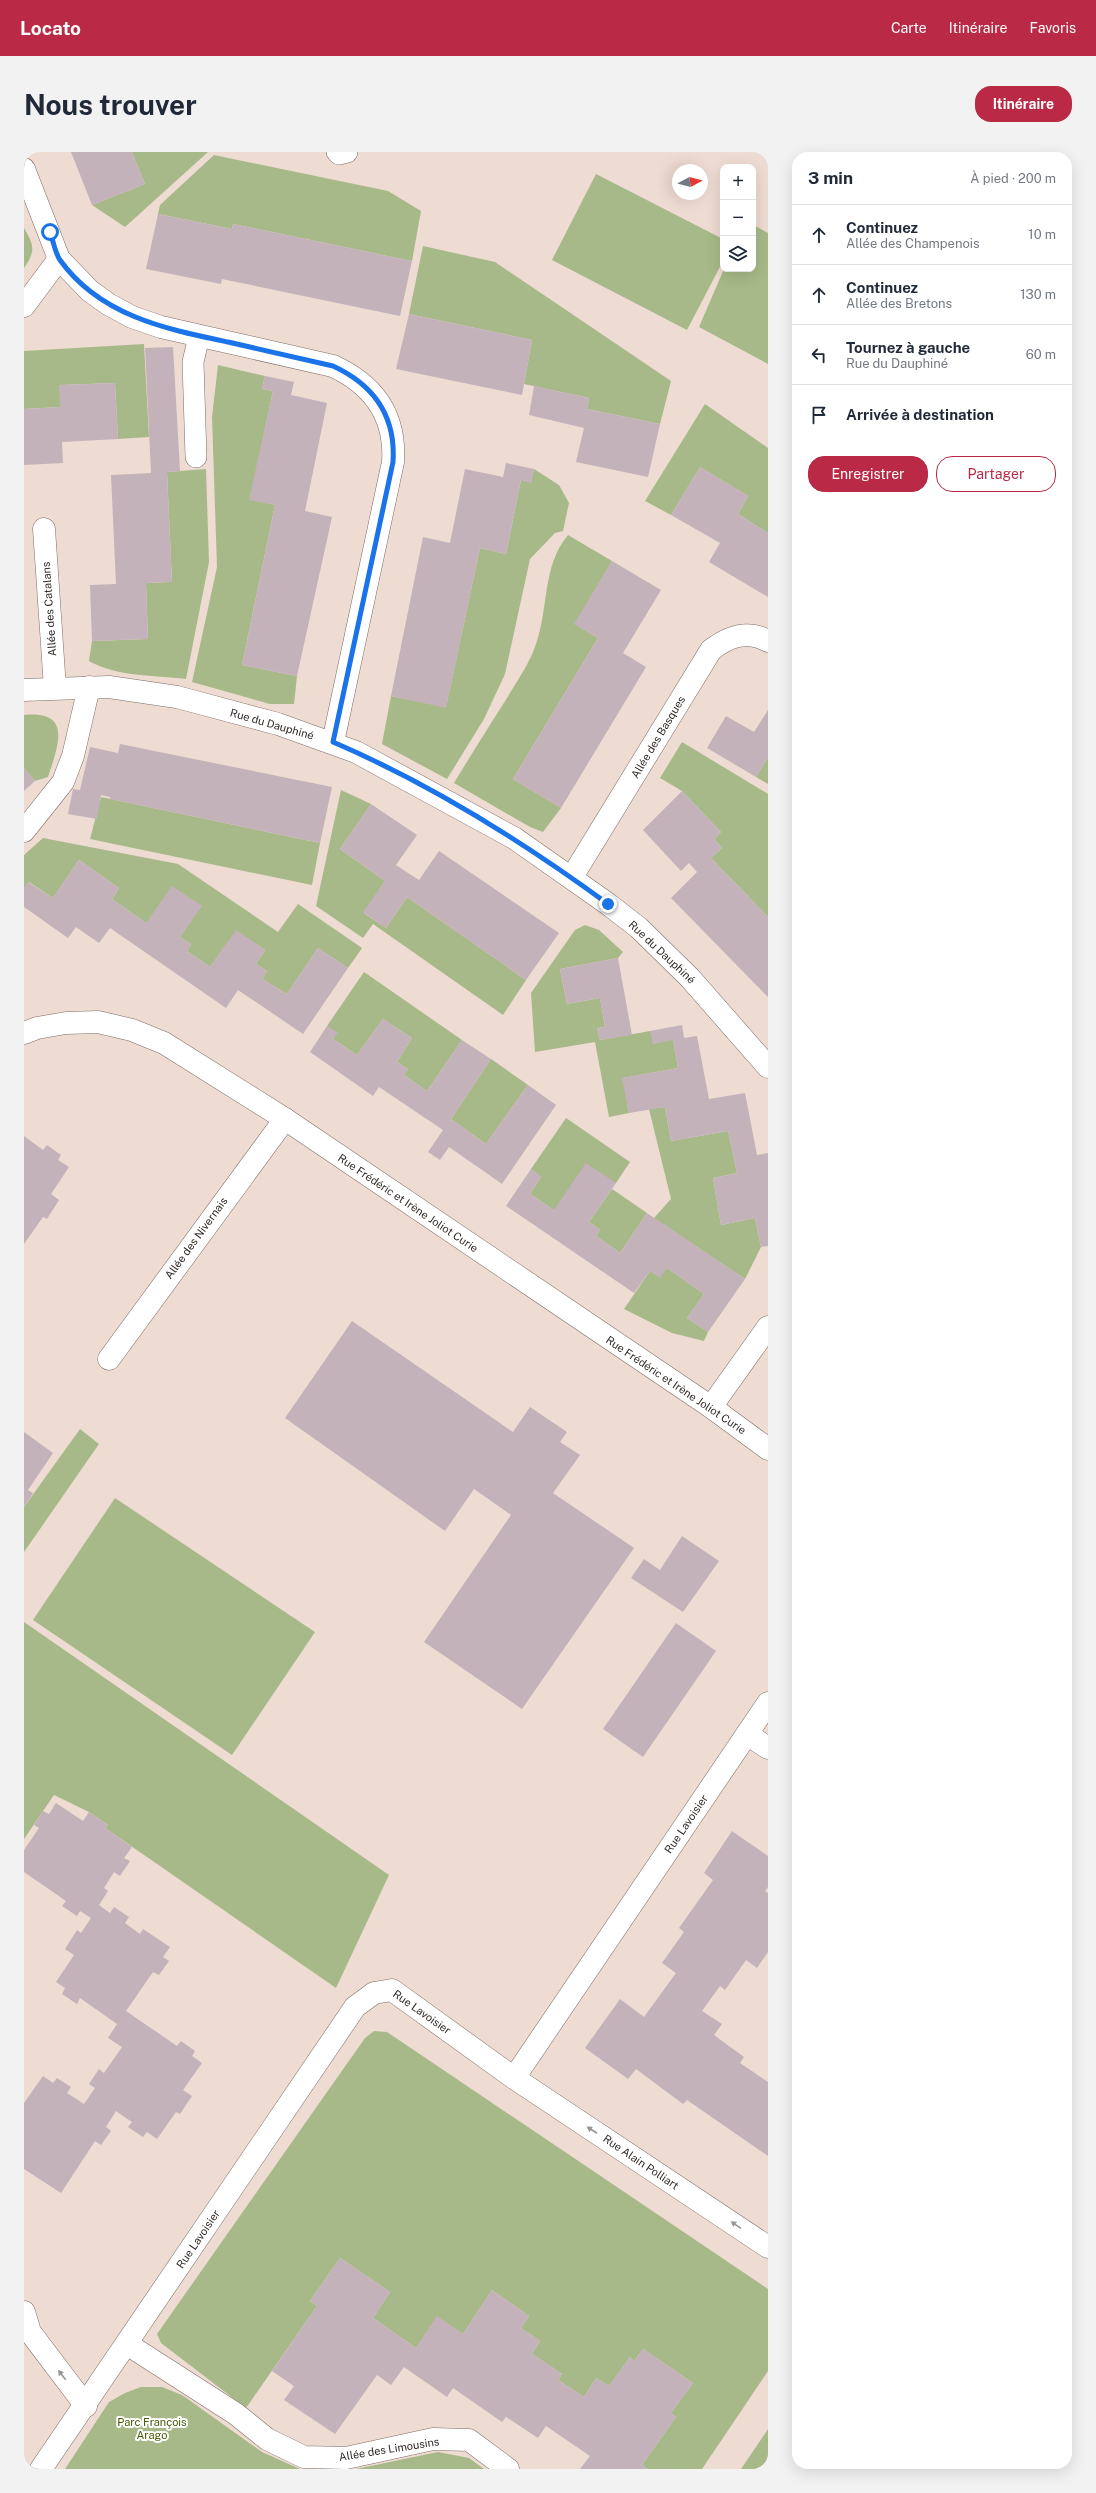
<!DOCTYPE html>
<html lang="fr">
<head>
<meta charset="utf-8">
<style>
  :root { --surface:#fff; --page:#f2f2f3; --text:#1f2937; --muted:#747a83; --line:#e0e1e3; --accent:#ba2945 }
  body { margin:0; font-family:"Public Sans",sans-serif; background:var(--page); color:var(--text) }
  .controls { position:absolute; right:12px; top:12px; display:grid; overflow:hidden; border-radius:8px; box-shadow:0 4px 16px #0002 }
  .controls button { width:36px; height:36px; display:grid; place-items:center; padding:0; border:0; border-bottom:1px solid var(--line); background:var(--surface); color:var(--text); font:20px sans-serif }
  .compass { position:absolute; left:648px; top:12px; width:36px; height:36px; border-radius:50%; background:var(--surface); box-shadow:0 4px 16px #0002; rotate:83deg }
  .stop { position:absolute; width:12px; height:12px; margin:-9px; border:3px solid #1a73e8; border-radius:50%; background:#fff }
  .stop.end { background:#1a73e8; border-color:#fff; box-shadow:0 1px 4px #0008 }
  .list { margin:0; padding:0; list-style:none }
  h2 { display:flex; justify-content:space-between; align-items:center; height:52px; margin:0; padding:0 16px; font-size:17px }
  h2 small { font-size:13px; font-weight:400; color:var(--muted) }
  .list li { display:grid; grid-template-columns:26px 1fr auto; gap:12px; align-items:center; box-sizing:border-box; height:60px; padding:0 16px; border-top:1px solid var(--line) }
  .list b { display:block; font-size:15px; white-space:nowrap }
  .list p { margin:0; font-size:13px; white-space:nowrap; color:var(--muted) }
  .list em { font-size:13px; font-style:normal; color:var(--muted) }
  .actions { display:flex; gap:8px; padding:12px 16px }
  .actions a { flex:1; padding:9px 0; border:1px solid var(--accent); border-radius:16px; text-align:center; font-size:14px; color:var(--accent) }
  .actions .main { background:var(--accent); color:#fff }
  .icon { flex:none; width:22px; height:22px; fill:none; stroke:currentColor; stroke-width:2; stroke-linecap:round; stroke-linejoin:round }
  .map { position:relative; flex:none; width:744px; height:2317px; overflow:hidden; border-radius:16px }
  header { display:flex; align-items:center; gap:24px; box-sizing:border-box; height:56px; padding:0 20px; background:var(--accent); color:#fff }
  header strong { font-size:19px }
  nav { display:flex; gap:22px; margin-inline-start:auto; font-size:14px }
  .intro { display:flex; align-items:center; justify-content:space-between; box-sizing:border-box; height:96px; padding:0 24px }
  h1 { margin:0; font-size:28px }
  .button { padding:10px 18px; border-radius:16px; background:var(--accent); color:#fff; font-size:14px; font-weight:700 }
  main { display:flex; gap:24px; padding:0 24px }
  aside { flex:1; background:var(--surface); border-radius:16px; box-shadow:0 4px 16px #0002 }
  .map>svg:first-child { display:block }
  .green { fill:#a7b988 }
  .building { fill:#c4b2bb }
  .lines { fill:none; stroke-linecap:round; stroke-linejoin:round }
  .service-casing { stroke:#7e6d65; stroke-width:22 }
  .minor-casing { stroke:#7e6d65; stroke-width:23 }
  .service { stroke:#fff; stroke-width:21 }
  .minor { stroke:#fff; stroke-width:22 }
  .oneway { fill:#989594 }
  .route { stroke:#1a73e8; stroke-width:5 }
  .labels { text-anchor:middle; stroke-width:4; stroke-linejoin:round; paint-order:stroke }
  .street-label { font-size:11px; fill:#322b28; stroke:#fff }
  .park-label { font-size:11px; fill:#435905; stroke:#fff }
</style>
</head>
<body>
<header>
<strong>Locato</strong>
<nav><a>Carte</a><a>Itinéraire</a><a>Favoris</a></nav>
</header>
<div class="intro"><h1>Nous trouver</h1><a class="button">Itinéraire</a></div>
<main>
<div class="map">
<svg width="744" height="2317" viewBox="0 0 744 2317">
  <rect width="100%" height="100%" fill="#eedbd2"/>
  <g class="green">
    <path d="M 108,0 L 184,0 L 101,75 L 68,53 L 121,32 Z"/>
    <path d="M 190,3 L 364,39 L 397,59 L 388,109 L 209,72 L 208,77 L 134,62 L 136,53 Z"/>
    <path d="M 572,22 L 699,87 L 699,109 L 663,178 L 528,108 Z"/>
    <path d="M 729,73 L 744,81 L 744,212 L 675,175 L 700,117 L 729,117 Z"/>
    <path d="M 0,76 C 10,93 12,99 0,116 Z"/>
    <path d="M 399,94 L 471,110 L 647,229 L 636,272 L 563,257 L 565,246 L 500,232 L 508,188 L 385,162 Z"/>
    <path d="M 120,192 L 125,285 L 94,287 L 91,231 L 36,233 L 36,255 L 0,257 L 0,199 Z"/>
    <path d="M 194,213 L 241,224 L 238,237 L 249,239 L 226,347 L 251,353 L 218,513 L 273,524 L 270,552 L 246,552 L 168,530 L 193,415 L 188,265 Z"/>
    <path d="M 681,252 L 744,296 L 744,381 L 714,362 L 724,344 L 676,315 L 647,363 L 621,349 Z"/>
    <path d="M 182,317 L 185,410 L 162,527 C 130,523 93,525 65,509 L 68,489 L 124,487 L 122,431 L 148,430 L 143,320 Z"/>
    <path d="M 510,317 L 535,333 L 545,351 L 539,379 L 531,381 L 506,407 L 481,522 L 460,567 L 423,627 L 358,592 L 367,544 L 422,555 L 456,396 L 482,402 L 497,328 L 507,330 Z"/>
    <path d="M 544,383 L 588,409 L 551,472 L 574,486 L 489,627 L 537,656 L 519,680 L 506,675 L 430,631 C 447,603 465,574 483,546 C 493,529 506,511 512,492 C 525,455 518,414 544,383 Z"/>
    <path d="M 0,563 C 49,558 34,594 24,625 L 11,629 L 0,616 Z"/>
    <path d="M 658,590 L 744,642 L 744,765 L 687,706 L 698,696 L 690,687 L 697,680 L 658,639 L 636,626 Z"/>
    <path d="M 744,605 L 744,632 L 732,625 Z"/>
    <path d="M 317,638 L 347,652 L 316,697 L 361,729 L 340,761 L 362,776 L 383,745 L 502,828 L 479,863 L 349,772 L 339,786 L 292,754 Z"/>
    <path d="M 77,645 L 296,691 L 288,733 L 66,687 Z"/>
    <path d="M 19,686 L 154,712 L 254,780 L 274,752 L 338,796 L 324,816 L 294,796 L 263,842 L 238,827 L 243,819 L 232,812 L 241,798 L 212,779 L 186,815 L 163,799 L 167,792 L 156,785 L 177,754 L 122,771 L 88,747 L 95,736 L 55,708 L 29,746 L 5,730 L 0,736 L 0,703 Z"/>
    <path d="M 561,773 L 575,778 L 599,800 L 594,806 L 536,817 L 543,852 L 576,846 L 581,875 L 573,876 L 576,888 L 626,879 L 649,888 L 654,916 L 599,926 L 605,961 L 585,965 L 571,890 L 511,900 L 507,841 L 551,778 Z"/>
    <path d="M 340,820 L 438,888 L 403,939 L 380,923 L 384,917 L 373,910 L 388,886 L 359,867 L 333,903 L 309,887 L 313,881 L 303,874 Z"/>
    <path d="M 467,907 L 504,933 L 462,992 L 427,967 Z"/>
    <path d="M 641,955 L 647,989 L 704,979 L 713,1021 L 689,1026 L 697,1073 L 731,1066 L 737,1095 L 721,1127 L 630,1066 L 647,1047 L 625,957 Z"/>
    <path d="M 542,966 L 606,1010 L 592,1031 L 530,1058 L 506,1042 L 517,1025 L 507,1017 Z"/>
    <path d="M 588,1037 L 623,1061 L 596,1101 L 572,1084 L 576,1078 L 565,1070 Z"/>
    <path d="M 643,1116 L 680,1142 L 663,1166 L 684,1180 L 680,1189 L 648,1181 L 600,1157 L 626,1119 Z"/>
    <path d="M 56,1277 L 75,1292 L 0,1400 L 0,1355 Z"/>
    <path d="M 91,1346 L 291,1480 L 208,1603 L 9,1468 Z"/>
    <path d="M 0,1470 L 365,1723 L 312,1836 L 81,1676 L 84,1673 L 65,1660 L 30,1643 L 0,1687 Z"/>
    <path d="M 350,1879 L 363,1880 L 744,2137 L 744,2219 L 678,2317 L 624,2317 L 618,2313 L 652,2265 L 647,2261 L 669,2231 L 619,2197 L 610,2209 L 606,2205 L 585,2234 L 572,2226 L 560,2245 L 534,2228 L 538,2222 L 508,2202 L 516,2189 L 497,2176 L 505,2164 L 468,2138 L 439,2182 L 413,2165 L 392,2196 L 349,2166 L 366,2140 L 316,2106 L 286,2149 L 293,2154 L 222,2256 L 137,2191 L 133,2182 L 341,1886 Z"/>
    <path d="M 117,2235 L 138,2235 L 158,2243 L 238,2300 L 276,2317 L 41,2317 L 85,2250 L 101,2241 Z"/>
    <path d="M 744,2277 L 744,2317 L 717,2317 Z"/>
    <path d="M 414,2300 L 445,2306 L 460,2317 L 332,2317 Z"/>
  </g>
  <g class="building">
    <path d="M 47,0 L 108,0 L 121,32 L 68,53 Z"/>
    <path d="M 134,62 L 208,77 L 209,72 L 388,109 L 376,164 L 198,127 L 197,132 L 122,117 Z"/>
    <path d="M 385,162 L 508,188 L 498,243 L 372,217 Z"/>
    <path d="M 149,195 L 156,319 L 143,320 L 148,430 L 122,431 L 124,487 L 68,489 L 66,433 L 92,432 L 87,323 L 127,321 L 121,196 Z"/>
    <path d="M 241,224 L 270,230 L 267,243 L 303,251 L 281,359 L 308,365 L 273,524 L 218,513 L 251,353 L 225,348 L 249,239 L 238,237 Z"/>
    <path d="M 91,231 L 94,287 L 38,290 L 39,311 L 0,313 L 0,257 L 36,255 L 35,233 Z"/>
    <path d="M 510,234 L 565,246 L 563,257 L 636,272 L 624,325 L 552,310 L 560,276 L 505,263 Z"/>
    <path d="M 482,311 L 510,317 L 507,331 L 497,328 L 482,402 L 456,396 L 422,556 L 367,544 L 399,385 L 426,391 L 441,317 L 479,325 Z"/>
    <path d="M 676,315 L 724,344 L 714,362 L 744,381 L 744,445 L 685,410 L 696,391 L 647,363 Z"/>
    <path d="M 588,409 L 637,438 L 599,501 L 622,515 L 537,656 L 489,627 L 574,486 L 550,472 Z"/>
    <path d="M 744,558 L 744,605 L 732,625 L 683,596 L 702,564 L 730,580 Z"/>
    <path d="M 96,592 L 308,635 L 296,691 L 86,647 L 86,645 L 77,643 L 73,667 L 44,662 L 49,637 L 56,638 L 66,595 L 94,601 Z"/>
    <path d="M 0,616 L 11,629 L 0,639 Z"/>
    <path d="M 658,639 L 697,680 L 690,687 L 698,696 L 687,706 L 744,765 L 744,845 L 647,746 L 673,720 L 665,711 L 657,719 L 619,678 Z"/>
    <path d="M 347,652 L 393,683 L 372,713 L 384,721 L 395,728 L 415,699 L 535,781 L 502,828 L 383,745 L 362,776 L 339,760 L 361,729 L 316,697 Z"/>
    <path d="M 55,708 L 95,736 L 88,747 L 122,771 L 148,734 L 178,754 L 156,785 L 167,792 L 163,799 L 186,815 L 212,778 L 241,798 L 232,812 L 243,819 L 238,827 L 263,842 L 294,796 L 324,816 L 279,882 L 214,838 L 202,856 L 86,776 L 75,791 L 52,775 L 44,786 L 0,755 L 0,736 L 4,730 L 29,746 Z"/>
    <path d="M 594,806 L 608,883 L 576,888 L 573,876 L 581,875 L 576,846 L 543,852 L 536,817 Z"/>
    <path d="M 359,867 L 388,886 L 373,910 L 384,917 L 380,923 L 403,939 L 438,888 L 467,907 L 427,967 L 462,992 L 504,933 L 532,953 L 478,1032 L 425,995 L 416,1008 L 404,1000 L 419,978 L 355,935 L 349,944 L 286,900 L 303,874 L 314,881 L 309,887 L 333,903 Z"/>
    <path d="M 658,873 L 660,886 L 673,884 L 685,947 L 721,941 L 733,1003 L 744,1001 L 744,1094 L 737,1095 L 731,1066 L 697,1073 L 689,1026 L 713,1021 L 704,979 L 647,989 L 641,955 L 605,961 L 598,926 L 654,916 L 649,888 L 629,892 L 626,879 Z"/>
    <path d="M 0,984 L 19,998 L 23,993 L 37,1003 L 34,1008 L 45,1015 L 27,1042 L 35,1048 L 23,1067 L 19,1065 L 0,1092 Z"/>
    <path d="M 562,1011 L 592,1031 L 565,1070 L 576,1078 L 572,1084 L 596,1101 L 623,1061 L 721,1127 L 684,1180 L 663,1166 L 680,1142 L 643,1116 L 636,1126 L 626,1119 L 610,1141 L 482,1054 L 507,1017 L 517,1025 L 506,1042 L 530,1058 Z"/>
    <path d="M 328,1169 L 489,1280 L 506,1255 L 543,1280 L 536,1290 L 556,1303 L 529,1341 L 610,1396 L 498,1557 L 400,1490 L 487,1363 L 450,1337 L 421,1379 L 261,1266 Z"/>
    <path d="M 0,1280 L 29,1301 L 4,1338 L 9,1341 L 0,1355 Z"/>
    <path d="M 658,1384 L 695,1409 L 659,1460 L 607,1426 L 620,1407 L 636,1418 Z"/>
    <path d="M 652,1471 L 692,1499 L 619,1605 L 579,1577 Z"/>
    <path d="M 32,1651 L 59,1669 L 65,1660 L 84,1673 L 81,1676 L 108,1695 L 100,1706 L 106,1709 L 96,1724 L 90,1720 L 80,1736 L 84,1739 L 75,1753 L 86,1761 L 90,1755 L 105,1765 L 101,1771 L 116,1782 L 119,1777 L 146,1795 L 139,1805 L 145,1809 L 135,1823 L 129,1820 L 102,1859 L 153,1894 L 157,1889 L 171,1899 L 168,1904 L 178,1911 L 159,1938 L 168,1944 L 156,1962 L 152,1960 L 133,1987 L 123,1980 L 119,1985 L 104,1975 L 108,1970 L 92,1959 L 82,1975 L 87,1979 L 77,1993 L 71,1989 L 37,2041 L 0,2017 L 0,1951 L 19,1924 L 29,1931 L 33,1926 L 47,1935 L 43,1941 L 60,1952 L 71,1936 L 65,1932 L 75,1917 L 80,1921 L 98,1895 L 84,1886 L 93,1872 L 56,1846 L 53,1852 L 38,1842 L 41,1836 L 32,1830 L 50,1803 L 41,1797 L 53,1778 L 57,1781 L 67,1766 L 56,1759 L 53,1764 L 38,1754 L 42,1749 L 0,1720 L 0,1698 L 15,1676 L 10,1673 L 19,1659 L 25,1662 Z"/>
    <path d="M 708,1679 L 744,1704 L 744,1735 L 741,1739 L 744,1741 L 744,1800 L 733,1816 L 722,1808 L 701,1838 L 696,1834 L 678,1859 L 698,1872 L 690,1883 L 720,1905 L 716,1911 L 744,1930 L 744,2004 L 663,1948 L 659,1952 L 612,1917 L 604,1927 L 561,1896 L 596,1847 L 620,1865 L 652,1821 L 638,1811 L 660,1780 L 655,1776 L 689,1728 L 680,1721 Z"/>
    <path d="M 316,2106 L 366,2140 L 349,2166 L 392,2196 L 413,2164 L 439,2182 L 468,2138 L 505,2164 L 497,2176 L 516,2189 L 508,2202 L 538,2222 L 534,2228 L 560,2245 L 572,2226 L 585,2234 L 606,2205 L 610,2209 L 619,2197 L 669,2231 L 647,2261 L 652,2265 L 618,2313 L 624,2317 L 556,2317 L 566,2304 L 522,2274 L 514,2286 L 482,2265 L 478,2270 L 429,2236 L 423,2245 L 380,2215 L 367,2233 L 353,2223 L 311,2282 L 260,2248 L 270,2234 L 248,2219 L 293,2154 L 286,2149 Z"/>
  </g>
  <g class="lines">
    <g class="service-casing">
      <g id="service">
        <path d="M 313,0 L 315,2 L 323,0"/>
        <path d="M 172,305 L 169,210 L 175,184"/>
      </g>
    </g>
    <g class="minor-casing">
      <g id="minor">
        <path d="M 0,17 L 35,107 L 66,139 L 84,152 L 108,165 L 137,175 L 309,214 C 350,233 372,264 369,310 L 309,590"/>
        <path d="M 0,154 L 35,107"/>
        <path d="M 20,377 L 31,536"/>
        <path d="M 0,538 L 85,535 L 153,545 L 254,572 L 332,600 L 490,686 L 584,752 L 615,776 L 666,826 L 744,915"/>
        <path d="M 0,679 L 39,630 L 49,604 L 65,535"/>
        <path d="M 548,725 L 687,498 C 704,485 723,477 744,489"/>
        <path d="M 0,881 L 13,876 L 42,871 L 74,870 L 108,878 L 140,891 L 261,967 L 687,1255 L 744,1297"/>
        <path d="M 85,1207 L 261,967"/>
        <path d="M 687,1255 L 744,1175"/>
        <path d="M 723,1582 L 744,1596"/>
        <path d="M 490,1926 L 744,2095"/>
        <path d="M 0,2160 L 6,2180 L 62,2254"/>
        <path d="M 103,2192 L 212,2262 L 243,2287 L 280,2305 L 322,2306 L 409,2287 L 445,2288 L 484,2317"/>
        <path d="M 17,2317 L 331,1855 L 350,1841 L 368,1838 L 490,1926 L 744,1551"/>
      </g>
    </g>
    <use href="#service" class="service"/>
    <use href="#minor" class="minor"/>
  </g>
  <defs><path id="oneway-solid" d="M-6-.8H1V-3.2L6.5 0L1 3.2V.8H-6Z"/></defs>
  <g class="oneway">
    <use href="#oneway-solid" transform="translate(568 1978) rotate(-147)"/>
    <use href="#oneway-solid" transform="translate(712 2073) rotate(-146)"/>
    <use href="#oneway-solid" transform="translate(38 2223) rotate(-127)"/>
  </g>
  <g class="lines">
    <path class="route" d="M 26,80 C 29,88 31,101 36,108 C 76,164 142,177 204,190 C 239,198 274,206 309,214 C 350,233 372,264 369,310 L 309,590 C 407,632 498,689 584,752"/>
  </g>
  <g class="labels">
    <g class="street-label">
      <text transform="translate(25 457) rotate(-94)" y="4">Allée des Catalans</text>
      <text transform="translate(248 572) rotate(16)" y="4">Rue du Dauphiné</text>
      <text transform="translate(634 585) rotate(-59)" y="4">Allée des Basques</text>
      <text transform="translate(638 800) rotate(43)" y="4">Rue du Dauphiné</text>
      <text transform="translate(384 1051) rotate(34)" y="4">Rue Frédéric et Irène Joliot Curie</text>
      <text transform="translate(172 1086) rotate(-54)" y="4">Allée des Nivernais</text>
      <text transform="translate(652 1233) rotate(34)" y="4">Rue Frédéric et Irène Joliot Curie</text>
      <text transform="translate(662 1672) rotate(-56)" y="4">Rue Lavoisier</text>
      <text transform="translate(398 1860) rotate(35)" y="4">Rue Lavoisier</text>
      <text transform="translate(617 2010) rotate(34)" y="4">Rue Alain Polliart</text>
      <text transform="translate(174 2087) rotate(-56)" y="4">Rue Lavoisier</text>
      <text transform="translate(365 2297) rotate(-9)" y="4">Allée des Limousins</text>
    </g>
    <g class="park-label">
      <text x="128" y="2274">Parc François<tspan x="128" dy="13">Arago</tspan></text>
    </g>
  </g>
</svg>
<div class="controls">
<button>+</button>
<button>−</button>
<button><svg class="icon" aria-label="layers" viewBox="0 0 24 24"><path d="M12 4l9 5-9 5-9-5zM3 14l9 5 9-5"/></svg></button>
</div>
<svg class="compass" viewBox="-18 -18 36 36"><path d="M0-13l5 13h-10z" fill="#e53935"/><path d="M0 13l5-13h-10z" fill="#747a83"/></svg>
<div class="stop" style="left:26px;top:80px"></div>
<div class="stop end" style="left:584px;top:752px"></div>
</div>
<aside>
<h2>3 min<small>À pied · 200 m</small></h2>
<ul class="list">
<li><svg class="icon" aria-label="ahead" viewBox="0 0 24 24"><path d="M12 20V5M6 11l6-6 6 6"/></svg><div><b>Continuez</b><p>Allée des Champenois</p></div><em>10 m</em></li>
<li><svg class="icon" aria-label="ahead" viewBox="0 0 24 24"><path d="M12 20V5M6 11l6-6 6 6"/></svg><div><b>Continuez</b><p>Allée des Bretons</p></div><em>130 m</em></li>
<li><svg class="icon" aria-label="left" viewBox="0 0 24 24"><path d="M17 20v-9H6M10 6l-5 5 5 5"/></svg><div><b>Tournez à gauche</b><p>Rue du Dauphiné</p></div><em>60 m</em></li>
<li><svg class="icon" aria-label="arrive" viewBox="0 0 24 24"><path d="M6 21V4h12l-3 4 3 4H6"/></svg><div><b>Arrivée à destination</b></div></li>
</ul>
<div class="actions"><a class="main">Enregistrer</a><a>Partager</a></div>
</aside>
</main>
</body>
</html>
